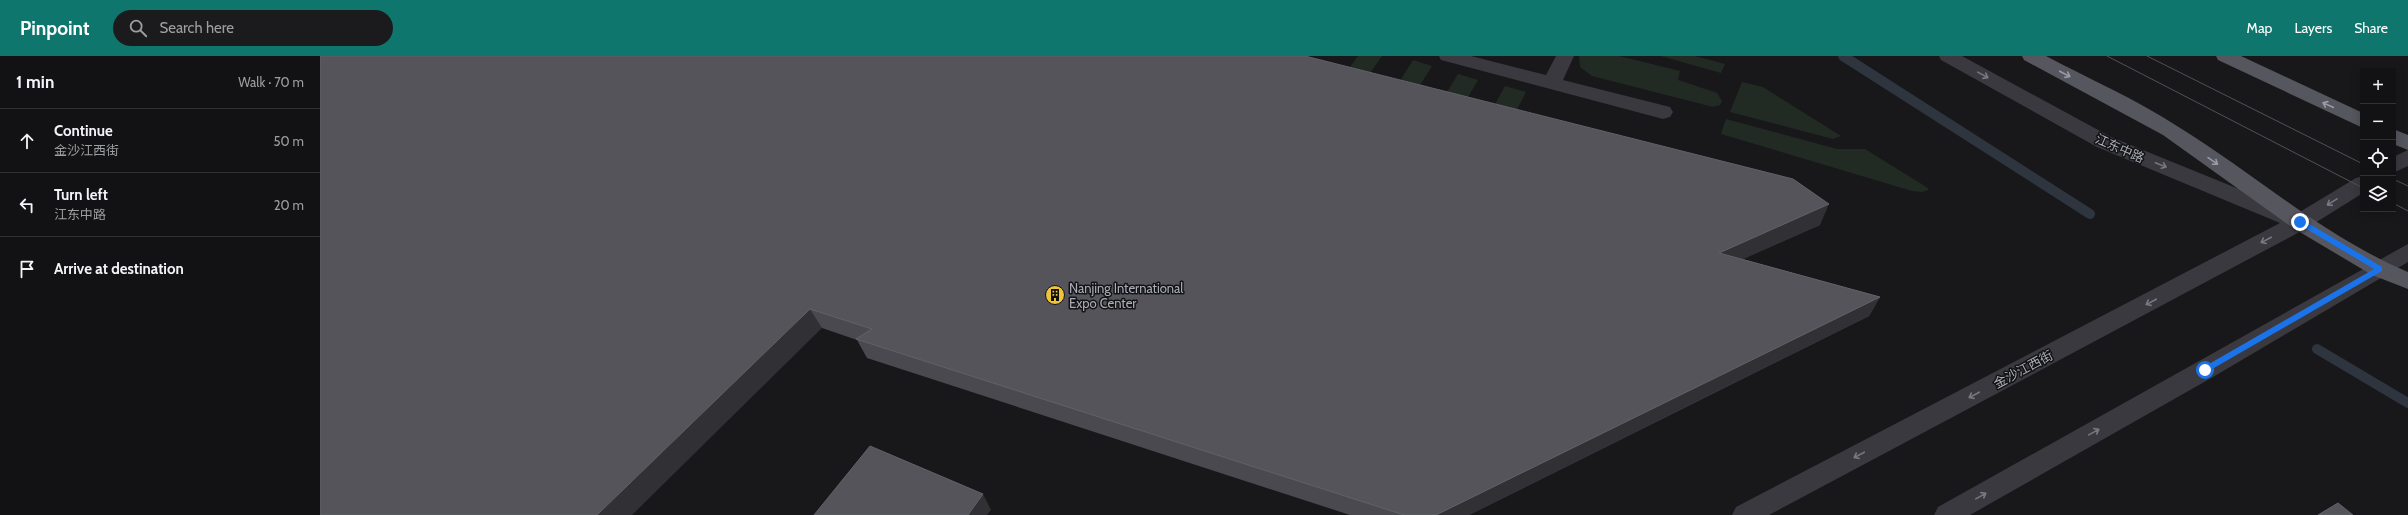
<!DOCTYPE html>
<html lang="en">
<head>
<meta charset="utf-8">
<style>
  :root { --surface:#121214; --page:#1b1b1d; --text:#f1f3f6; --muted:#9c9ea0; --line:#313234; --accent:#0f766e }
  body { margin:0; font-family:Cabin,"Noto Sans SC",sans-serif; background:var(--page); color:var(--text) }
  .controls { position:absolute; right:12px; top:12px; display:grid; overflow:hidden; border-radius:0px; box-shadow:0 2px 10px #0003 }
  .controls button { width:36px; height:36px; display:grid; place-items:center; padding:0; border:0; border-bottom:1px solid var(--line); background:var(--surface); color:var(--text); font:20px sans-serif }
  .stop { position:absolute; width:12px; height:12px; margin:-9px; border:3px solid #1a73e8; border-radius:50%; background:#fff }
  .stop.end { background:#1a73e8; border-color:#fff; box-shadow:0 1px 4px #0008 }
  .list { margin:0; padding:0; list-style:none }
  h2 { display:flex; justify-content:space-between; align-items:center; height:52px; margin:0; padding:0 16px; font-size:17px }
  h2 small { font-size:13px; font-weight:400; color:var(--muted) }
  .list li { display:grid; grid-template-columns:26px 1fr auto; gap:12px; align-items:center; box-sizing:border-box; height:64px; padding:0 16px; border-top:1px solid var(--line) }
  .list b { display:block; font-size:15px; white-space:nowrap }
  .list p { margin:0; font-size:13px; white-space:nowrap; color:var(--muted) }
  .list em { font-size:13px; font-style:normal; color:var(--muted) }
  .icon { flex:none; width:22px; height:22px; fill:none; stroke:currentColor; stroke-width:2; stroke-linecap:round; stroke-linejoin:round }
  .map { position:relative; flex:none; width:2088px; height:459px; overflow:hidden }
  header { display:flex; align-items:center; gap:24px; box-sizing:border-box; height:56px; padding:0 20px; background:var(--accent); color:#fff }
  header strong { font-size:19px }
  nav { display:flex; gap:22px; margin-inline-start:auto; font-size:14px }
  .search { width:280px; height:36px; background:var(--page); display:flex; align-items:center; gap:10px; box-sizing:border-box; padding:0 14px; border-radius:22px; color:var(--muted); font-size:15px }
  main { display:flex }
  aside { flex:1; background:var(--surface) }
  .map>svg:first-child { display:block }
  .green { fill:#222a24 }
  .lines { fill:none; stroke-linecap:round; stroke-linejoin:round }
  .stream { stroke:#2e353e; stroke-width:10 }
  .minor { fill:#39393f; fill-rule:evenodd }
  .tertiary { fill:#39393f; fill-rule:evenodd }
  .primary { fill:#55565e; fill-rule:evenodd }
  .tram { stroke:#505158; stroke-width:1 }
  .wall { fill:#49494f }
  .shaded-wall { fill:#313135 }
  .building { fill:#54545a; stroke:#616269 }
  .oneway { stroke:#999ca7 }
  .oneway2 { stroke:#777982 }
  .route { fill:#1a73e8 }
  .labels { text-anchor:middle; stroke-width:3; stroke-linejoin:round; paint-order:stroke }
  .street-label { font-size:13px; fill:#aaadb9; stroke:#131315 }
  .poi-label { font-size:13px; fill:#aaadb9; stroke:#131315; text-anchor:start }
</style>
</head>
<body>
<header>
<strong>Pinpoint</strong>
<div class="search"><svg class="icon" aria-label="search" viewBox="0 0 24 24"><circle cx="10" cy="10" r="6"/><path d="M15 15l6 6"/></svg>Search here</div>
<nav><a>Map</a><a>Layers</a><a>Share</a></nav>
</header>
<main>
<aside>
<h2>1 min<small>Walk · 70 m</small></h2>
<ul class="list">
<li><svg class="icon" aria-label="ahead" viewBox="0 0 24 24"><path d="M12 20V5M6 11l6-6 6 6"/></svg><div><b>Continue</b><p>金沙江西街</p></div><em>50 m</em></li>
<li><svg class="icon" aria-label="left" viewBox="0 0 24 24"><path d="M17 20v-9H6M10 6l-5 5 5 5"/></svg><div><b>Turn left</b><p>江东中路</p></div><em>20 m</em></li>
<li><svg class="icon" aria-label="arrive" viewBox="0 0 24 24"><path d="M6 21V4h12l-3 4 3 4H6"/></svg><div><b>Arrive at destination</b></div></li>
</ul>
</aside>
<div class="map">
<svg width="2088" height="459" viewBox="0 0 2088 459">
  <rect width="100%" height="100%" fill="#18181a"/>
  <g class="green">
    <path d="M 1038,0 L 1062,0 L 1048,20 L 1028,14 Z"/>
    <path d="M 1299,0 L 1360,15 L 1358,24 L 1397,37 L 1402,45 L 1400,49 L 1393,51 L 1272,20 L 1260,11 L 1259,0 Z"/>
    <path d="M 1341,0 L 1375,0 L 1405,8 L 1401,17 Z"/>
    <path d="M 1093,4 L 1112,10 L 1097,34 L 1078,28 Z"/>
    <path d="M 1138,18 L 1158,24 L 1144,48 L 1124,41 Z"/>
    <path d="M 1422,26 L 1443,31 L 1521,80 L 1513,83 L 1410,56 Z"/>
    <path d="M 1185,30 L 1206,36 L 1192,63 L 1171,56 Z"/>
    <path d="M 1406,63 L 1517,93 L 1545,93 L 1608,132 L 1608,134 L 1602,136 L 1592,135 L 1401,78 Z"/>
  </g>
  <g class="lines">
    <g class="stream">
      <path d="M 1523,0 L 1770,158"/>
      <path d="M 1997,293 L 2088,347"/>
    </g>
    <path class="minor" d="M 1119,0 L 1151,0 L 1226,19 L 1236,0 L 1254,0 L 1243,24 L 1350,51 L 1353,56 L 1350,61 L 1343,63 L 1121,4 Z"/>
    <g class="tertiary">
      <path d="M 1619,0 L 1642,0 L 1791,81 L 1978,157 L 2036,122 L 2043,120 L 2043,137 L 1987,172 L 1449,459 L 1412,459 L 1416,451 L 1960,167 L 1777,91 L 1621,4 Z"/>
      <path d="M 2088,94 L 2088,110 L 2073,117 L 2073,101 Z"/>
      <path d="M 2088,188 L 2088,206 L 1893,321 L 1650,459 L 1614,459 L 1618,451 Z"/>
    </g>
    <g class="primary">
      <path d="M 1702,0 L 1726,0 C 1769,23 1816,43 1857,70 C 1935,118 2003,180 2088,216 L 2088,233 L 2052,219 L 1973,172 L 1843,79 L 1704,4 Z"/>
      <path d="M 1896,0 L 1921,0 L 2043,57 L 2043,72 L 1898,4 Z"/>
      <path d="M 2073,73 L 2088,79 L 2088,94 L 2073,88 Z"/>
    </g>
    <g class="tram">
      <path d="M 1787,0 L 2043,132"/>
      <path d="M 1827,0 L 2043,108"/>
      <path d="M 2073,123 L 2088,130"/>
      <path d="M 2073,147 L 2088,155"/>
    </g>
  </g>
  <path class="wall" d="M 0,0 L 1500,169 L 1422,203 L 1560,241 L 1549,260 L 1149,459 L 1030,459 L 547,302 L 537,284 L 502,272 Z"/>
  <g class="shaded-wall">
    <path d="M 1509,148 L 1500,169 L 1392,217 L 1399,197 Z"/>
    <path d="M 1560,241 L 1549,260 L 1149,459 L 1116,459 Z"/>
    <path d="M 490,253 L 502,272 L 312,459 L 277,459 Z"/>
    <path d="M 663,438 L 671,454 L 667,459 L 648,459 Z"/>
  </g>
  <g class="building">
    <path d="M 0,0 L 985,0 L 1473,123 L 1509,148 L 1399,197 L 1560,241 L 1116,459 L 1084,459 L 536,283 L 552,273 L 490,253 L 277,459 L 0,459 Z"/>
    <path d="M 550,390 L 663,438 L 648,459 L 494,459 Z"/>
    <path d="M 2018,447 L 2033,459 L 1998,459 Z"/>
  </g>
  <defs><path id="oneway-shaft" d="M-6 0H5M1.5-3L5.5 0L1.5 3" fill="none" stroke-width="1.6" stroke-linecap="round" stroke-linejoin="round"/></defs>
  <g class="oneway">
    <use href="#oneway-shaft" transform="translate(1745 18) rotate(28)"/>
    <use href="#oneway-shaft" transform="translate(2008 49) rotate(-155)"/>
    <use href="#oneway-shaft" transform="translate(1893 105) rotate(35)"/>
  </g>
  <g class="oneway2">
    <use href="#oneway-shaft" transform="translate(1663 19) rotate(29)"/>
    <use href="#oneway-shaft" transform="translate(1841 109) rotate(22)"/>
    <use href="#oneway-shaft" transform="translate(2012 146) rotate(148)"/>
    <use href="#oneway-shaft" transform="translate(1946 184) rotate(152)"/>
    <use href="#oneway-shaft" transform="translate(1831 246) rotate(152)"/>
    <use href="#oneway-shaft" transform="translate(1654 339) rotate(152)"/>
    <use href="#oneway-shaft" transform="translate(1774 376) rotate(-29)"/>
    <use href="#oneway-shaft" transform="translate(1539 399) rotate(152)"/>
    <use href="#oneway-shaft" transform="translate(1661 440) rotate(-29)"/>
  </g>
  <path class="route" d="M 1978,164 L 1983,164 L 2062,211 L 2062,215 L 1887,316 L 1882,316 L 1882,312 L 2054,213 L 1978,168 Z"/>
  <defs>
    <g id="building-disc" transform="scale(1)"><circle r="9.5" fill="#efc43a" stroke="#131315"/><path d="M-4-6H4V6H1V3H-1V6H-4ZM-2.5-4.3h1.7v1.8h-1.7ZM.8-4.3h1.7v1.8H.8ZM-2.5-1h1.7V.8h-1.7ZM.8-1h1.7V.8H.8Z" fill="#111"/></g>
  </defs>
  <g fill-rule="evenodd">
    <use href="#building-disc" x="735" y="239"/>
  </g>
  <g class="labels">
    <g class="street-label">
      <text transform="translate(1800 92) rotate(24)" y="5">江东中路</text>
      <text transform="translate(1703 313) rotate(-28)" y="5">金沙江西街</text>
    </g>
    <g class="poi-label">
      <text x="749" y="237">Nanjing International<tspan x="749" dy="15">Expo Center</tspan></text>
    </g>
  </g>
</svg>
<div class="controls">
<button>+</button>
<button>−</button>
<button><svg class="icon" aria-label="locate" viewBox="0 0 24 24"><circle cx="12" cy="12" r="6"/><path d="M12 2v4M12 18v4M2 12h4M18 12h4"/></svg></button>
<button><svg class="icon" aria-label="layers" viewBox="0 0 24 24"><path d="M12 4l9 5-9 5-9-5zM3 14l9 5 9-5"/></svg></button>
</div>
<div class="stop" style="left:1885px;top:314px"></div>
<div class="stop end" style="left:1980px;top:166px"></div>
</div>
</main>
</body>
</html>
